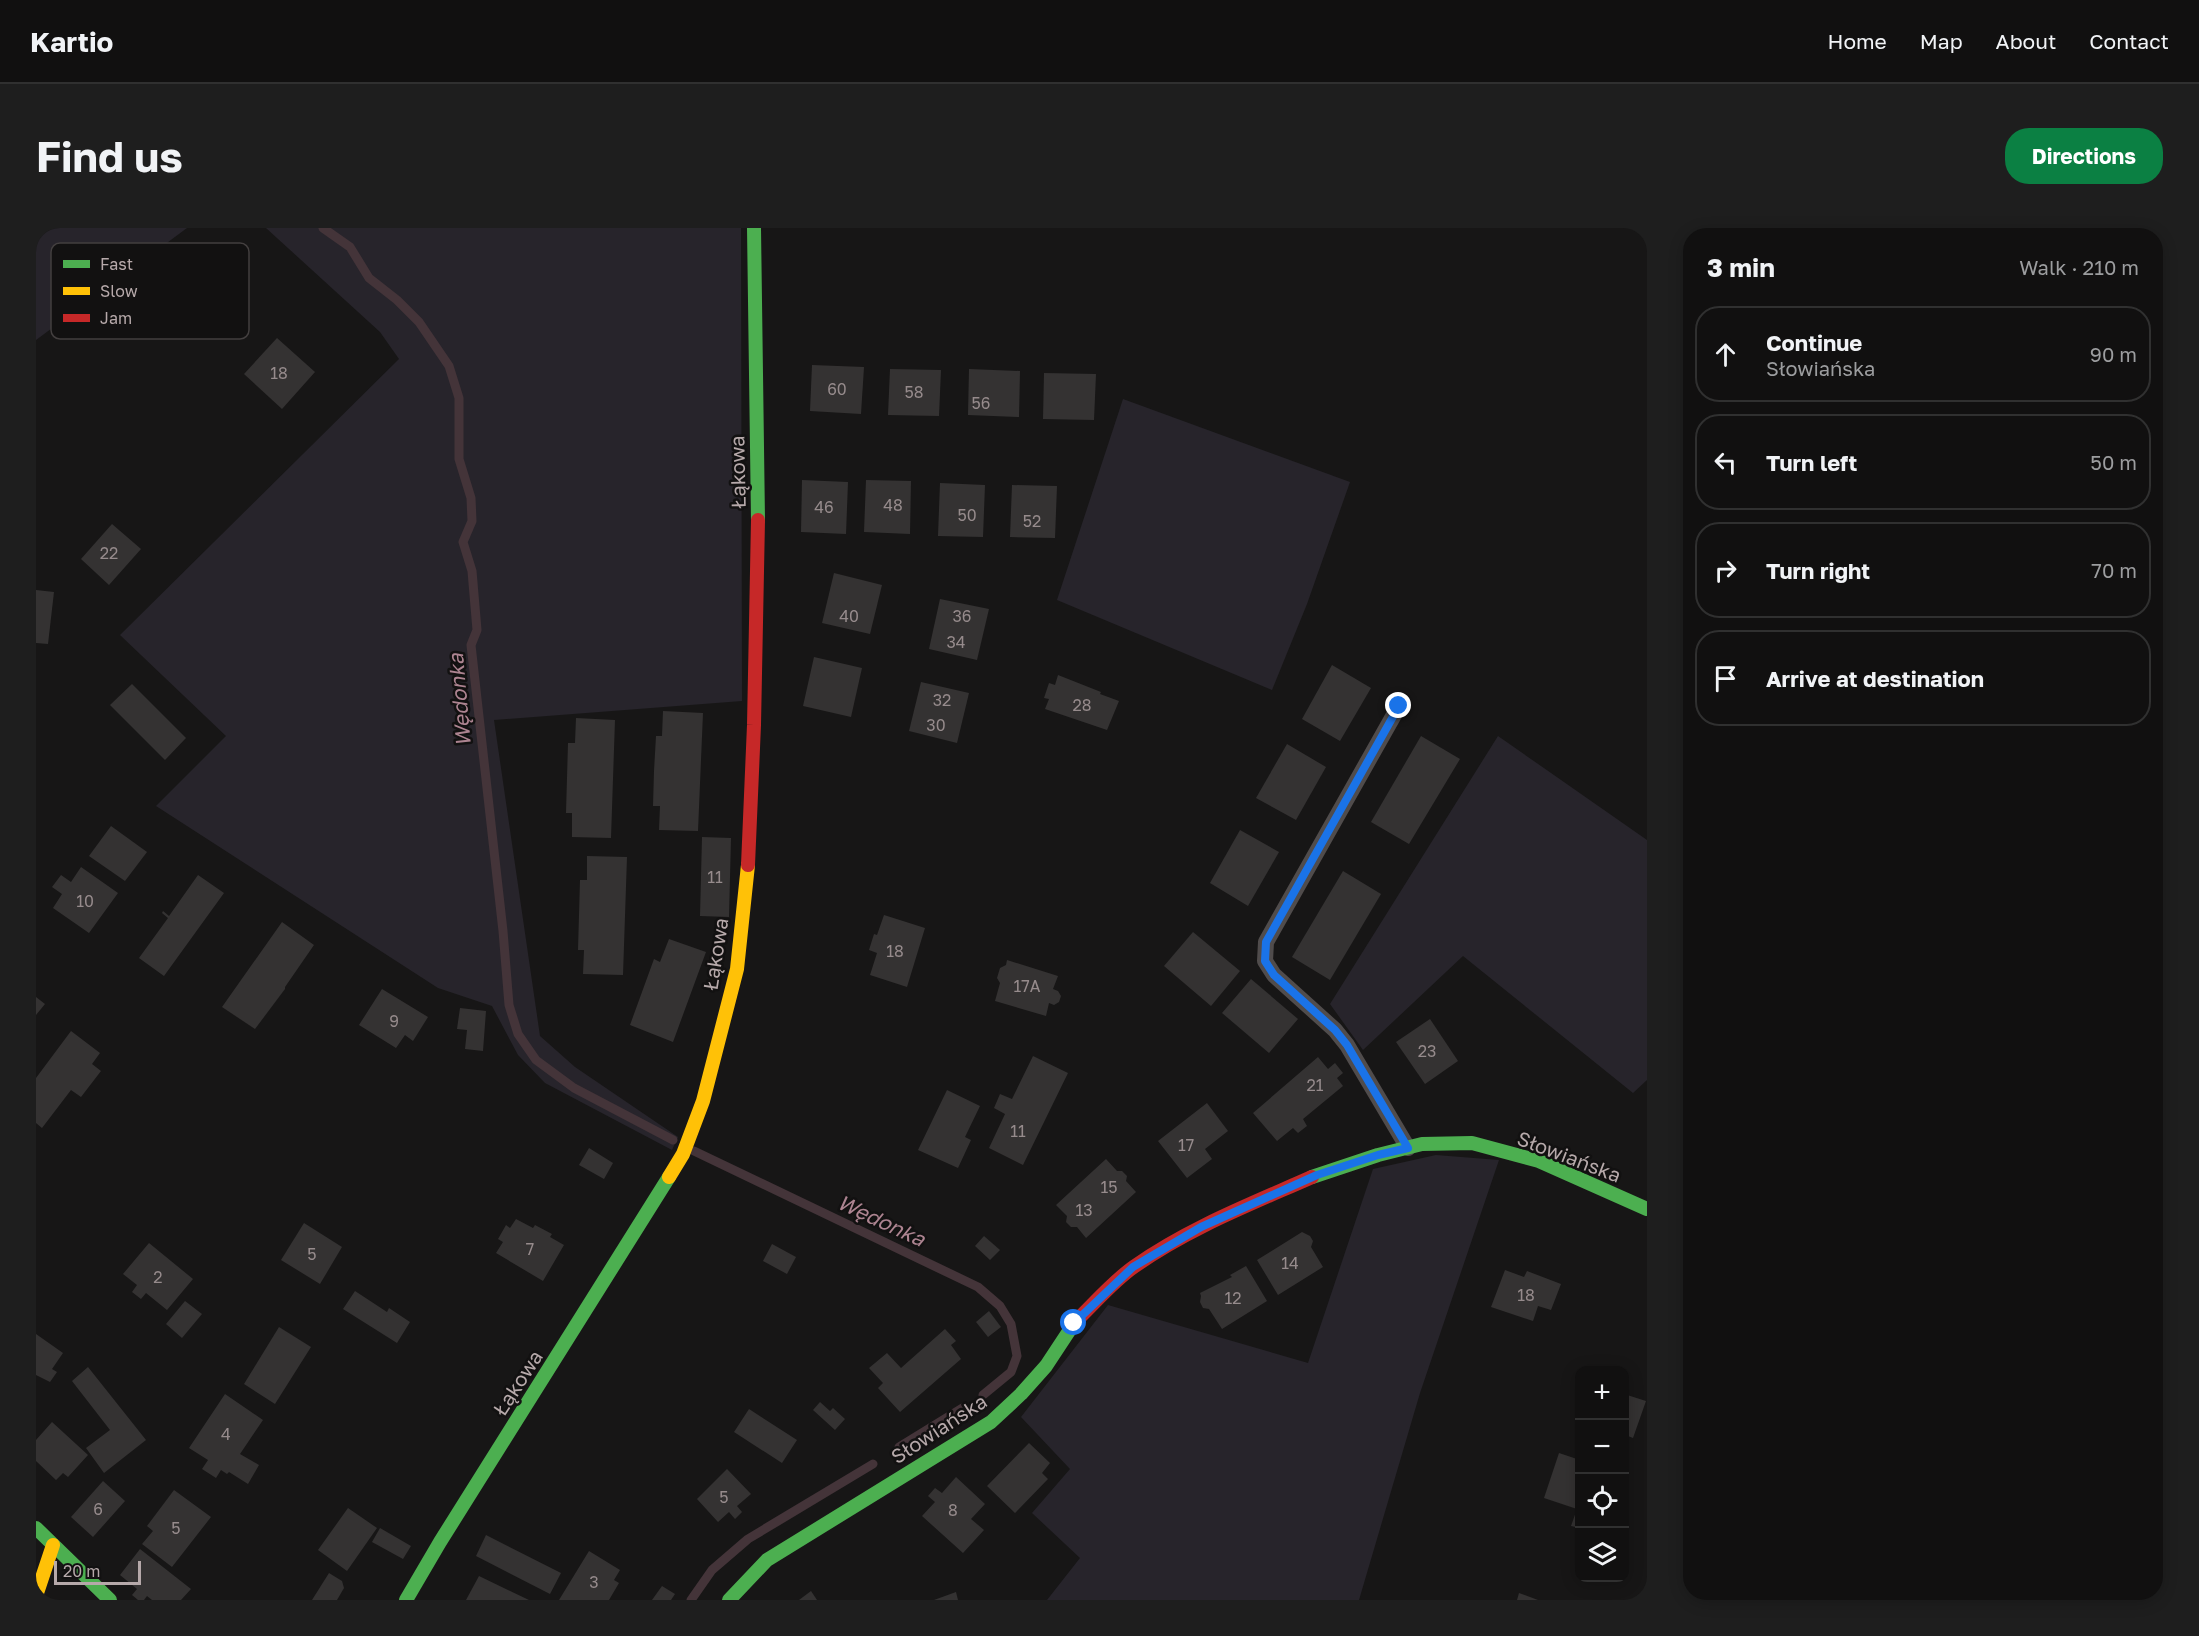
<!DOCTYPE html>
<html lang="en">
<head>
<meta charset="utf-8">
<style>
  :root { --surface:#111010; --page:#1e1e1e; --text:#f1f3f6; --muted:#9c9d9f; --line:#303030; --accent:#0b8043 }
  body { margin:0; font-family:"Golos Text",sans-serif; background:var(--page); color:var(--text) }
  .controls { position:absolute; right:18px; bottom:18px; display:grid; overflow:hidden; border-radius:12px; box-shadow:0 3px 15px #0003 }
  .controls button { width:54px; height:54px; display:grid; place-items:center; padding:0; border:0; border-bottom:2px solid var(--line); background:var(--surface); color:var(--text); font:30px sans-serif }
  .scale { position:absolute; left:18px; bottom:15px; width:87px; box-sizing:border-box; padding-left:6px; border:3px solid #b6a9aa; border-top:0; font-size:16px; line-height:21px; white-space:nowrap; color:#b6a9aa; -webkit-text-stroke:4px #121111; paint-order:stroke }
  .stop { position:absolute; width:18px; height:18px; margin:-14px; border:4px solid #1a73e8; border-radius:50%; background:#fff }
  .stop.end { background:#1a73e8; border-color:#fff; box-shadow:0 2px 6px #0008 }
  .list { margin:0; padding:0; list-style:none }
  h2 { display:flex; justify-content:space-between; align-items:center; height:78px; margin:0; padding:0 24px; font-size:26px }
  h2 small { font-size:20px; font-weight:400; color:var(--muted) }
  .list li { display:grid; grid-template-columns:39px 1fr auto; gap:18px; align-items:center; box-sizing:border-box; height:96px; margin:0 12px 12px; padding:0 12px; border:2px solid var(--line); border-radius:24px }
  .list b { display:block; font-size:22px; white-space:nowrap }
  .list p { margin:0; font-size:20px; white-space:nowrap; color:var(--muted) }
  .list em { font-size:20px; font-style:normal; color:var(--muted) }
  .icon { flex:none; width:33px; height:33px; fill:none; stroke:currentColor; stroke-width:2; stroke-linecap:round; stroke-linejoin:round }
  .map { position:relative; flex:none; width:1611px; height:1372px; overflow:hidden; border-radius:24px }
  header { display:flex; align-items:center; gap:36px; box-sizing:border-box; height:84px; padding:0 30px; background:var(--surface); border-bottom:2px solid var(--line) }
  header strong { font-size:28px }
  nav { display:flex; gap:33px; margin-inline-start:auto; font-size:21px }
  .intro { display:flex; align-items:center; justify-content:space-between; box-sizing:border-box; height:144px; padding:0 36px }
  h1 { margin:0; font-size:42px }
  .button { padding:15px 27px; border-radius:24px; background:var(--accent); color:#fff; font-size:21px; font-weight:700 }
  main { display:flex; gap:36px; padding:0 36px }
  aside { flex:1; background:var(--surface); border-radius:24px; box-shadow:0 3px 15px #0003 }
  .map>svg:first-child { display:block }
  .green { fill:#27242b }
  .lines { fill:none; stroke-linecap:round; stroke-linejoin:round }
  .stream { stroke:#443439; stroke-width:9 }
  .building { fill:#343232 }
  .lane { stroke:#504c4c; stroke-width:16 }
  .fast { stroke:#4caf50; stroke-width:14 }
  .slow { stroke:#ffc107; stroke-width:14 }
  .jam { stroke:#c62828; stroke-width:14 }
  .route { stroke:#1a73e8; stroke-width:8 }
  .labels { text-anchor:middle; stroke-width:5; stroke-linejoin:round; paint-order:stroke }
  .number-label { font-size:16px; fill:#968b8c }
  .street-label { font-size:20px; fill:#b6a9aa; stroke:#121111 }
  .water-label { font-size:21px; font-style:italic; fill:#ad8491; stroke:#121111 }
  .key { fill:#121111; stroke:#433f3f; stroke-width:1.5 }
  .key-label { font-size:16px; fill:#b6a9aa }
</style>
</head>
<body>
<header>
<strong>Kartio</strong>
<nav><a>Home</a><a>Map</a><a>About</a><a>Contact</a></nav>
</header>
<div class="intro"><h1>Find us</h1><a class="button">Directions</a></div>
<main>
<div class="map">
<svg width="1611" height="1372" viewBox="0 0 1611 1372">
  <rect width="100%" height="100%" fill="#171616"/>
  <g class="green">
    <path d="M 0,0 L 151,0 L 0,112 Z"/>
    <path d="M 230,0 L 705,0 L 706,473 L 458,492 L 504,808 L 539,839 L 642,909 L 636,922 L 509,855 L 482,827 L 456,778 L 402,760 L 120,578 L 190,508 L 84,407 L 363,131 L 344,104 Z"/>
    <path d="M 1087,171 L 1314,254 L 1271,376 L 1236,462 L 1021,372 Z"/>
    <path d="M 1462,508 L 1611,612 L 1611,852 L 1597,865 L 1427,728 L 1327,822 L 1294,776 Z"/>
    <path d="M 1400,927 L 1463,932 L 1384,1165 L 1323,1372 L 1011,1372 L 1044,1330 L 996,1285 L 1034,1241 L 985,1189 L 1072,1077 L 1272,1135 L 1337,941 Z"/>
  </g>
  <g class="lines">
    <g class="stream">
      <path d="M 287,0 L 314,19 L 333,50 L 361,72 L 383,94 L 413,138 L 423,170 L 423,231 L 435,270 L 436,293 L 427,314 L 436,343 L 441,402 L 435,417 L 467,703 L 473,777 L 482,806 L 500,832 L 538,860 L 637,912"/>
      <path d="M 658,923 L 942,1059 L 964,1078 L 975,1096 L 981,1128 L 975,1144 L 947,1167"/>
      <path d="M 863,1219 L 928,1179"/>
      <path d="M 655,1372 L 676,1342 L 712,1311 L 837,1236"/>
    </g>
  </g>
  <g class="building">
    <path d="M 241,110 L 279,144 L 246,181 L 208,146 Z"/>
    <path d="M 776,137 L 828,139 L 825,186 L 774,183 Z"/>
    <path d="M 854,141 L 905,142 L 903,188 L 852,187 Z"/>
    <path d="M 933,141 L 984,143 L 983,189 L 932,187 Z"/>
    <path d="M 1008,145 L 1060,146 L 1058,192 L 1007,191 Z"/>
    <path d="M 766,252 L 812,254 L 810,306 L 765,304 Z"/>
    <path d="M 830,252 L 875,253 L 874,306 L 828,304 Z"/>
    <path d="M 904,255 L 949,257 L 947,309 L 902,308 Z"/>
    <path d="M 976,257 L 1021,258 L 1019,310 L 974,309 Z"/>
    <path d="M 76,296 L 105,321 L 73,357 L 45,331 Z"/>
    <path d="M 798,345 L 846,357 L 834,406 L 786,395 Z"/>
    <path d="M 0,362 L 18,364 L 12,416 L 0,415 Z"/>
    <path d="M 904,371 L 953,381 L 941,432 L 893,421 Z"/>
    <path d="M 778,429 L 826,440 L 815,489 L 767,478 Z"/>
    <path d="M 1296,437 L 1335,460 L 1304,513 L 1266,491 Z"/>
    <path d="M 1022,447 L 1065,464 L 1064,466 L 1083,473 L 1071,502 L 1009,481 L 1013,471 L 1008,470 L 1013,455 L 1019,457 Z"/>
    <path d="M 885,454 L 933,465 L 921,515 L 873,503 Z"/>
    <path d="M 96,456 L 150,510 L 129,532 L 74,477 Z"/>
    <path d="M 627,483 L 667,485 L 662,603 L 623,602 L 624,578 L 617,578 L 618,543 L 620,508 L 626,508 Z"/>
    <path d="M 540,490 L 579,492 L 575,610 L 536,609 L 536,585 L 530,585 L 532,515 L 539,515 Z"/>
    <path d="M 1385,508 L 1424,531 L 1373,616 L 1335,594 Z"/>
    <path d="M 1251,516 L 1290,539 L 1260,592 L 1220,570 Z"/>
    <path d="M 75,598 L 111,624 L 89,653 L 53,628 Z"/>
    <path d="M 1204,602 L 1243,624 L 1212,678 L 1174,655 Z"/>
    <path d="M 666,609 L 695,610 L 693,689 L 664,688 Z"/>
    <path d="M 551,628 L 591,629 L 587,747 L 547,746 L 548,722 L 542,722 L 544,652 L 551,652 Z"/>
    <path d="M 45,639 L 82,665 L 53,705 L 17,680 L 26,666 L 16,659 L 25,647 L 35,654 Z"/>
    <path d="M 1307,643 L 1345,666 L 1294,752 L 1256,729 Z"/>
    <path d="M 162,647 L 188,665 L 128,748 L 103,730 L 132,690 L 126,685 L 127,683 L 133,688 Z"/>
    <path d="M 848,687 L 889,700 L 871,759 L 834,747 L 841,725 L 833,722 L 838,706 L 841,707 Z"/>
    <path d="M 246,694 L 278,717 L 249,759 L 249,761 L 219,801 L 186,779 Z"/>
    <path d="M 1157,704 L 1204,743 L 1175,778 L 1128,738 Z"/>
    <path d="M 633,711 L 670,724 L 637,814 L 594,797 L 618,731 L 624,734 Z"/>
    <path d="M 971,732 L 1022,748 L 1017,761 L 1022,763 L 1025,768 L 1023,774 L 1018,777 L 1013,775 L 1010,788 L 959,773 L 964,755 L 961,750 L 964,740 L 970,737 Z"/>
    <path d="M 1215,751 L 1262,791 L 1233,825 L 1186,785 Z"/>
    <path d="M 346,761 L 392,789 L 377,813 L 369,807 L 360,820 L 323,797 Z"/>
    <path d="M 0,769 L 9,776 L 0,787 Z"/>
    <path d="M 424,780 L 450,783 L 447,823 L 429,821 L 431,802 L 421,801 Z"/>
    <path d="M 1394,791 L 1422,833 L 1389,856 L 1360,814 Z"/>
    <path d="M 35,803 L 64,825 L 56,836 L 65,843 L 45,869 L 35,862 L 6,900 L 0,895 L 0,850 Z"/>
    <path d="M 997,828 L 1032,845 L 987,937 L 953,920 L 969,886 L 958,880 L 964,866 L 976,871 Z"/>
    <path d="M 1282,829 L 1292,841 L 1299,835 L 1307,845 L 1301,850 L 1307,858 L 1267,891 L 1271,898 L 1262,905 L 1257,900 L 1241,913 L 1217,885 Z"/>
    <path d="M 911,862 L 944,878 L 929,909 L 935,912 L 922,940 L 882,922 Z"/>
    <path d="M 1171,875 L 1192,903 L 1169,921 L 1176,931 L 1151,950 L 1122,913 Z"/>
    <path d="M 553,920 L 577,935 L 568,951 L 543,937 Z"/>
    <path d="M 1070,931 L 1081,943 L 1086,943 L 1091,948 L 1090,953 L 1100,964 L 1050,1010 L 1041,999 L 1035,999 L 1030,994 L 1031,988 L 1020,977 Z"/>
    <path d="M 480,991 L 497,1000 L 499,997 L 516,1006 L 514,1009 L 528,1017 L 507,1053 L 460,1025 L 467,1014 L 462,1011 L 470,997 L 474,1000 Z"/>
    <path d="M 268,995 L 306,1019 L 284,1056 L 245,1032 Z"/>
    <path d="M 1266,1004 L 1274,1008 L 1277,1013 L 1275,1019 L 1287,1039 L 1242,1067 L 1221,1032 Z"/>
    <path d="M 948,1008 L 964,1022 L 954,1032 L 939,1018 Z"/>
    <path d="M 113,1015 L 157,1051 L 131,1082 L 110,1065 L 105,1071 L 96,1064 L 101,1057 L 87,1046 Z"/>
    <path d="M 736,1016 L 760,1029 L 751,1046 L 727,1033 Z"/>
    <path d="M 1210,1038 L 1231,1073 L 1186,1101 L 1173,1081 L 1167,1080 L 1164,1074 L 1165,1068 L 1164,1065 L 1196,1049 L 1194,1047 Z"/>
    <path d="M 1469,1042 L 1488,1049 L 1491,1043 L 1525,1056 L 1515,1082 L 1502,1078 L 1497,1093 L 1455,1079 Z"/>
    <path d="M 319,1063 L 351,1084 L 353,1080 L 374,1094 L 361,1115 L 307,1081 Z"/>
    <path d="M 149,1073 L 166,1086 L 146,1110 L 130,1096 Z"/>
    <path d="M 953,1083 L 965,1099 L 952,1109 L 940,1094 Z"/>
    <path d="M 243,1099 L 275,1119 L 239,1176 L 208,1156 Z"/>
    <path d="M 909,1101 L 920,1113 L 915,1117 L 925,1131 L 864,1184 L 842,1160 L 847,1155 L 833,1140 L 851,1125 L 865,1140 Z"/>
    <path d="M 0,1106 L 27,1125 L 16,1141 L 21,1144 L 14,1154 L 0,1147 Z"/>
    <path d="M 52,1139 L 110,1212 L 68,1245 L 50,1220 L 74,1202 L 36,1153 Z"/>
    <path d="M 189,1166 L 227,1192 L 204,1226 L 223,1237 L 212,1256 L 193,1244 L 191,1246 L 185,1242 L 180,1250 L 166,1241 L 172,1232 L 153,1220 Z"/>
    <path d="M 1588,1166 L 1610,1173 L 1597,1210 L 1592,1208 L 1590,1213 L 1588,1213 Z"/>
    <path d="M 784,1174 L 794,1183 L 797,1180 L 809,1191 L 799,1202 L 777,1182 Z"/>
    <path d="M 713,1181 L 761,1212 L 746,1235 L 698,1204 Z"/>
    <path d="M 16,1194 L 52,1227 L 32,1249 L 27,1245 L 20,1252 L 0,1233 L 0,1212 Z"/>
    <path d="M 993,1215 L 1014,1235 L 1006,1245 L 1012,1251 L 979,1285 L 951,1258 Z"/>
    <path d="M 1523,1225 L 1544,1232 L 1544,1300 L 1535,1298 L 1541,1281 L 1508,1270 Z"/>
    <path d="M 691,1241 L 715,1266 L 701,1278 L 706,1284 L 699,1291 L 693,1284 L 682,1294 L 661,1271 Z"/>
    <path d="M 920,1249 L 949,1276 L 935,1291 L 948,1302 L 927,1325 L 886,1288 L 899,1274 L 892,1268 L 899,1260 L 906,1265 Z"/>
    <path d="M 67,1253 L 89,1273 L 57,1309 L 35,1289 Z"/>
    <path d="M 138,1262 L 175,1289 L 136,1339 L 106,1316 L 117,1303 L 111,1298 Z"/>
    <path d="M 312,1280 L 341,1300 L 311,1343 L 282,1322 Z"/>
    <path d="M 344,1300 L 375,1318 L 367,1331 L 336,1314 Z"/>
    <path d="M 450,1307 L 525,1345 L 514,1366 L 440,1328 Z"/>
    <path d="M 104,1321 L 155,1361 L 145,1372 L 116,1372 L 111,1368 L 108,1372 L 102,1372 L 96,1367 L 101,1361 L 84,1347 Z"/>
    <path d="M 553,1323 L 584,1342 L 578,1352 L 583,1355 L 573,1372 L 523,1372 Z"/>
    <path d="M 293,1345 L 306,1353 L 308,1360 L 301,1372 L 276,1372 Z"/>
    <path d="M 443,1348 L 493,1372 L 430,1372 Z"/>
    <path d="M 626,1358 L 639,1366 L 635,1372 L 616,1372 Z"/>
    <path d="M 775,1363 L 781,1372 L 763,1372 Z"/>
    <path d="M 920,1364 L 922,1372 L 898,1372 Z"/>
    <path d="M 1483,1365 L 1502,1372 L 1481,1372 Z"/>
  </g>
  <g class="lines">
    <path class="lane" d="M 1363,478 L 1230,714 L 1229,733 L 1238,747 L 1299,802 L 1311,817 L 1372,920"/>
    <g class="fast">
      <path d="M 718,0 L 722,292"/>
      <path d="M 1276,949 L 1342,927 L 1386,916 L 1436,915 L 1503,933 L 1611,981"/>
      <path d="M 0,1300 L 74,1372"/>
      <path d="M 370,1372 L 404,1314 L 633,949"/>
      <path d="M 693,1372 L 731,1332 L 955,1194 L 985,1166 L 1010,1138 L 1039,1094"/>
    </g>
    <g class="slow">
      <path d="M 633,949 L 647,926 L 667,873 L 701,741 L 712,637"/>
      <path d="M 0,1368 L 17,1317"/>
    </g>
    <g class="jam">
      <path d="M 712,637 L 718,497 L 722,292"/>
      <path d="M 1039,1094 C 1058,1076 1077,1053 1099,1038 C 1153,1000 1215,976 1276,949"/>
    </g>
  </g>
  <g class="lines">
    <path class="route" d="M 1038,1095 L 1097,1039 L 1165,999 L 1281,947 L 1342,927 L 1372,920 L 1311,817 L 1299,802 L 1238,747 L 1229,733 L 1230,714 L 1363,478"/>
  </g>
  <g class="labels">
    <g class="number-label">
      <text x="243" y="151">18</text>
      <text x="801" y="167">60</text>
      <text x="878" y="170">58</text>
      <text x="945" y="181">56</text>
      <text x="857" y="283">48</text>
      <text x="788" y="285">46</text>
      <text x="931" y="293">50</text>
      <text x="996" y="299">52</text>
      <text x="73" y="331">22</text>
      <text x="813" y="394">40</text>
      <text x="926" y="394">36</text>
      <text x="920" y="420">34</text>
      <text x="906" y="478">32</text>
      <text x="1046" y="483">28</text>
      <text x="900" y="503">30</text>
      <text x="679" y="655">11</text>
      <text x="49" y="679">10</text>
      <text x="859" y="729">18</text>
      <text x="991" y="764">17A</text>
      <text x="358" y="799">9</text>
      <text x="1391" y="829">23</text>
      <text x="1279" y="863">21</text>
      <text x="982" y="909">11</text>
      <text x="1150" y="923">17</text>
      <text x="1073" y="965">15</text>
      <text x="1048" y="988">13</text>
      <text x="494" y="1027">7</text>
      <text x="276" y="1032">5</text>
      <text x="1254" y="1041">14</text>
      <text x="122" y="1055">2</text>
      <text x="1490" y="1073">18</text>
      <text x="1197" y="1076">12</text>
      <text x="190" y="1212">4</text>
      <text x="688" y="1275">5</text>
      <text x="62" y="1287">6</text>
      <text x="917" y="1288">8</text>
      <text x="140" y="1306">5</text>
      <text x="558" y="1360">3</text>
    </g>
    <g class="street-label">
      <text transform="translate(702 244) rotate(-91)" y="7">Łąkowa</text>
      <text transform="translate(680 726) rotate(-81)" y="7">Łąkowa</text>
      <text transform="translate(1533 929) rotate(21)" y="7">Słowiańska</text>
      <text transform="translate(482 1155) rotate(-57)" y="7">Łąkowa</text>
      <text transform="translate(903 1201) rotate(-33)" y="7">Słowiańska</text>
    </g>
    <g class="water-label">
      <text transform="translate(424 472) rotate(-95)" y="7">Wędonka</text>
      <text transform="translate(845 993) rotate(25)" y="7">Wędonka</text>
    </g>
  </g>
  <rect x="15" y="15" width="198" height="96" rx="9" class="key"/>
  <rect x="27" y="32" width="27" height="8" fill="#4caf50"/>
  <rect x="27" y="59" width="27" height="8" fill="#ffc107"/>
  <rect x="27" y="86" width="27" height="8" fill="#c62828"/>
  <g class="key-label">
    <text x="64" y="42">Fast</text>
    <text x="64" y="69">Slow</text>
    <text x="64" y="96">Jam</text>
  </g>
</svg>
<div class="controls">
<button>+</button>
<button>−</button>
<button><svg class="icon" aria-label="locate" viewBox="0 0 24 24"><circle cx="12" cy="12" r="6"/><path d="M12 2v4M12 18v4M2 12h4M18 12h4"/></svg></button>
<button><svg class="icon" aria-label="layers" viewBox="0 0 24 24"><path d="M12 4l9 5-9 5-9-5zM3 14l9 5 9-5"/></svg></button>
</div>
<div class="scale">20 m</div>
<div class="stop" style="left:1038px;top:1095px"></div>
<div class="stop end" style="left:1363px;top:478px"></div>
</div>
<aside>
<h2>3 min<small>Walk · 210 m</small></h2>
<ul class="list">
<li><svg class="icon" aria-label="ahead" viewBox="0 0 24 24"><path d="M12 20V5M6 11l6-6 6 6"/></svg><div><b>Continue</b><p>Słowiańska</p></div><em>90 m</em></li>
<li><svg class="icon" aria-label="left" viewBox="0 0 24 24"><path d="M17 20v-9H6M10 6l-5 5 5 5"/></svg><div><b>Turn left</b></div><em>50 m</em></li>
<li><svg class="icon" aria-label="right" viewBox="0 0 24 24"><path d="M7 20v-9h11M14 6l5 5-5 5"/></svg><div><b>Turn right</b></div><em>70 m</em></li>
<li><svg class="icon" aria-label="arrive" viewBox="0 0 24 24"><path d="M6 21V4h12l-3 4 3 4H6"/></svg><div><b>Arrive at destination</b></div></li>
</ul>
</aside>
</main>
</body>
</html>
